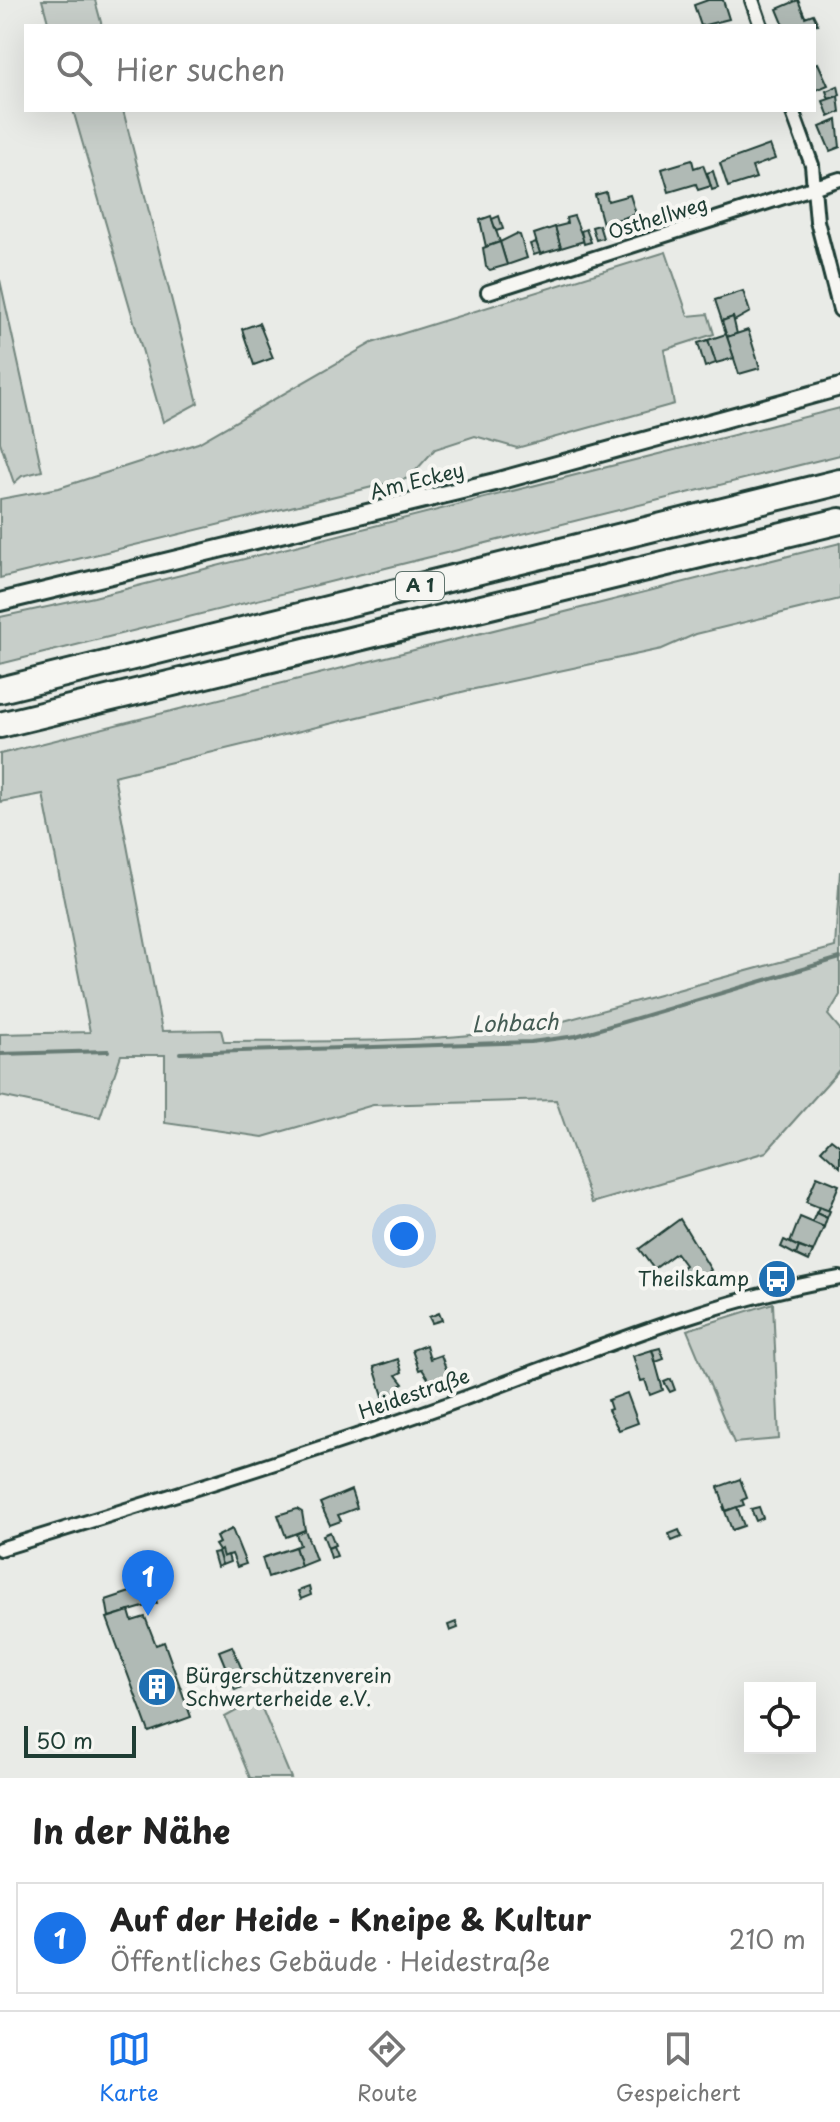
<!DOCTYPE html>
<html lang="de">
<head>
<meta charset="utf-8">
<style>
  :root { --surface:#fff; --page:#f6f6f6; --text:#222; --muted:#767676; --line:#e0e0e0; --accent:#1a73e8 }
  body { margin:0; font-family:"Playpen Sans",sans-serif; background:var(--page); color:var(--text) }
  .controls { position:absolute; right:24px; bottom:24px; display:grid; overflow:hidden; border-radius:0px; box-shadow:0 8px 32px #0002 }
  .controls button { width:72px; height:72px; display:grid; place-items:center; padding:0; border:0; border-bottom:2px solid var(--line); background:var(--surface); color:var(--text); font:40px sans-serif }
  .scale { position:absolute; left:24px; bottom:20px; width:112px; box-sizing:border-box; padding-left:8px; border:4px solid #1f3d34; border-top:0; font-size:22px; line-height:28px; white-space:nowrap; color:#1f3d34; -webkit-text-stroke:6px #f6f6f2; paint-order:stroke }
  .you { position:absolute; left:404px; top:1236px; width:28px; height:28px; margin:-20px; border:6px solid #fff; border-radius:50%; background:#1a73e8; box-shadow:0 0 0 12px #1a73e833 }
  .badge { display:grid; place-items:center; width:52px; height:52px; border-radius:50%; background:var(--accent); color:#fff; font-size:26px; font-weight:700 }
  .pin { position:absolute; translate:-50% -66px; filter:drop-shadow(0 2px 4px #0008) }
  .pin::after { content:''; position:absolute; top:42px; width:28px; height:24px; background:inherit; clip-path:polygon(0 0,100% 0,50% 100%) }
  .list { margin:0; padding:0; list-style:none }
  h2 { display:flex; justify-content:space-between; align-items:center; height:104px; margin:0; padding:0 32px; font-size:34px }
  h2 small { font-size:26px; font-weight:400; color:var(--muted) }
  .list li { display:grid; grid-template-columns:52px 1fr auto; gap:24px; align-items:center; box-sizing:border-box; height:112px; margin:0 16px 16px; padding:0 16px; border:2px solid var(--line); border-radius:0px }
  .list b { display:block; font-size:30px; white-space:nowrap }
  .list p { margin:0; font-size:26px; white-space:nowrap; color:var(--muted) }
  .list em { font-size:26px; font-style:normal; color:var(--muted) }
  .icon { flex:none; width:44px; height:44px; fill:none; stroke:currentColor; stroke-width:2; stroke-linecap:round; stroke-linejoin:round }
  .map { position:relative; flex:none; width:840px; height:1778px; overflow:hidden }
  .search { position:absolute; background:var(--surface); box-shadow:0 8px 32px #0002; left:24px; right:24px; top:24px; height:88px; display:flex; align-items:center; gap:20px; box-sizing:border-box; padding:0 28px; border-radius:0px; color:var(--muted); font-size:30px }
  .sheet { height:232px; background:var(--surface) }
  nav { display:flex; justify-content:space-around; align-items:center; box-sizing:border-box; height:112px; border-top:2px solid var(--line); background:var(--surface); font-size:22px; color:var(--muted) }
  nav a { display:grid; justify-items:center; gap:4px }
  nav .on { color:var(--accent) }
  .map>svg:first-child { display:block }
  .green { fill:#c7cec9; stroke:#73867e; stroke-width:2 }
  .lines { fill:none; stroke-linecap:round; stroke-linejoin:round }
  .stream { stroke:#687c75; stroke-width:4 }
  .building { fill:#b0bab5; stroke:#1f3d34; stroke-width:2 }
  .minor-casing { stroke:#1f3d34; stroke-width:18 }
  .tertiary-casing { stroke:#1f3d34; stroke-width:22 }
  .motorway-casing { stroke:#1f3d34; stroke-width:30 }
  .minor { stroke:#f6f6f2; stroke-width:12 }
  .tertiary { stroke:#f6f6f2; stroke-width:16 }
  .motorway { stroke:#f6f6f2; stroke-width:24 }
  .labels { text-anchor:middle; stroke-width:8; stroke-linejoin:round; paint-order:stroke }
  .shield { fill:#f6f6f2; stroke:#60746d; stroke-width:2 }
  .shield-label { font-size:18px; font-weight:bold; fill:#1f3d34 }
  .street-label { font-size:20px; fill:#1f3d34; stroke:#f6f6f2 }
  .poi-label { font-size:20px; fill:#1f3d34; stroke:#f6f6f2; text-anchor:end }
  .water-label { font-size:22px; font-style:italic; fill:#445c54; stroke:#f6f6f2 }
</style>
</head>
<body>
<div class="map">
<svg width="840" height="1778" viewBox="0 0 840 1778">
  <rect width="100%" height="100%" fill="#e9ebe7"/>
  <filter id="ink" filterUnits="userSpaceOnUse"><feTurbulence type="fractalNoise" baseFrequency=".0125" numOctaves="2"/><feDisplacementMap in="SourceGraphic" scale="16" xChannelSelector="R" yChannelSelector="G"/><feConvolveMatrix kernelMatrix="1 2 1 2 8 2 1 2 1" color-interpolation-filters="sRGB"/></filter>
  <g filter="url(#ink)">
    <g class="green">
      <path d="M 42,0 L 95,0 L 102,26 L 49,26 Z"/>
      <path d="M 73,110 L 123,110 L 198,403 L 163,422 Z"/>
      <path d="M 666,252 L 688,316 L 708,314 L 714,334 L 664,350 L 674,404 L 517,448 L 475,436 L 435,449 L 409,478 L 0,578 L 0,499 L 59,488 L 198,443 L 372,343 Z"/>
      <path d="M 0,280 L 42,471 L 22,476 L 14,483 L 0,442 Z"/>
      <path d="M 840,408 L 840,455 L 0,664 L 0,617 L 94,597 Z"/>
      <path d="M 840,543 L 840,599 L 696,634 L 662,649 L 470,690 L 114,776 L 162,1031 L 221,1030 L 224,1042 C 270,1041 519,1045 539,1018 L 560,1022 L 835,947 L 840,871 L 840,995 L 828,1015 L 840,1029 L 840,1069 L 766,1152 L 592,1203 L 556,1100 L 373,1105 L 263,1137 L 165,1123 L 165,1055 L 121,1055 L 100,1117 L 0,1096 L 0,1034 L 90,1032 L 43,794 L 0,802 L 0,754 Z"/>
      <path d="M 773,1303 L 779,1439 L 734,1443 L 687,1330 Z"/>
      <path d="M 258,1699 L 291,1778 L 250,1778 L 225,1717 Z"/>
    </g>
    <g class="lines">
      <g class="stream">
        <path d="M 180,1053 L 531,1042 L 576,1036 L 840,958"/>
        <path d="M 0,1054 L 108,1051"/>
      </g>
    </g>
    <g class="building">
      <path d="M 708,0 L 723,0 L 729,19 L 701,26 L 694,5 Z"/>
      <path d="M 798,0 L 805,17 L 813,14 L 818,24 L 784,26 L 777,9 Z"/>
      <path d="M 818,63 L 828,85 L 814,91 L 814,64 Z"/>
      <path d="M 838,86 L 840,95 L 829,99 L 826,91 Z"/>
      <path d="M 838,96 L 840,112 L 829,117 L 823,101 Z"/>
      <path d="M 837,120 L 840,147 L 830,151 L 820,127 Z"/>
      <path d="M 770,145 L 775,159 L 752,167 L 756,178 L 728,187 L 720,163 Z"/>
      <path d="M 692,160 L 694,168 L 703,165 L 711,186 L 698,190 L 696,184 L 669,192 L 662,169 Z"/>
      <path d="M 713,171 L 718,188 L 712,190 L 707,173 Z"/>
      <path d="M 606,192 L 608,201 L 630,195 L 636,214 L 603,224 L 595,195 Z"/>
      <path d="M 491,216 L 500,242 L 486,247 L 480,220 Z"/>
      <path d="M 499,216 L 503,229 L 496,231 L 492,219 Z"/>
      <path d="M 574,216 L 584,241 L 561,248 L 555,227 L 567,224 L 566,218 Z"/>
      <path d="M 599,225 L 603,238 L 596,240 L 592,227 Z"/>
      <path d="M 555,227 L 561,248 L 540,254 L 534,234 Z"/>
      <path d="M 586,229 L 591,242 L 584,244 L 581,231 Z"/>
      <path d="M 516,234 L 520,235 L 527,258 L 507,265 L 500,242 Z"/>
      <path d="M 500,242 L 507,265 L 490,270 L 486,267 L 483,248 Z"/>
      <path d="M 536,242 L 540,253 L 534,255 L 530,244 Z"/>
      <path d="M 743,291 L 750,312 L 734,321 L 733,317 L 722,321 L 715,300 Z"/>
      <path d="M 733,317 L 737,334 L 727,337 L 722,321 Z"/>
      <path d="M 259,323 L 273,358 L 254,365 L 242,329 Z"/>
      <path d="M 748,330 L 760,368 L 739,374 L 727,337 Z"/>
      <path d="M 726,334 L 734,358 L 716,363 L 708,340 Z"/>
      <path d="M 708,340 L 716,363 L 705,367 L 698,343 Z"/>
      <path d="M 831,1139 L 840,1146 L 840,1167 L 821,1150 Z"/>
      <path d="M 817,1176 L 839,1185 L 828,1211 L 806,1202 Z"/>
      <path d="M 819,1207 L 830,1211 L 827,1218 L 816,1213 Z"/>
      <path d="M 816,1213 L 827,1218 L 824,1227 L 812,1222 Z"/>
      <path d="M 800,1217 L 824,1227 L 813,1252 L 790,1243 Z"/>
      <path d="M 680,1219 L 711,1270 L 691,1285 L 680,1269 L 685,1265 L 676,1253 L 654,1269 L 639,1249 Z"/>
      <path d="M 784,1240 L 799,1247 L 796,1255 L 781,1247 Z"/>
      <path d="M 799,1247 L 813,1252 L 809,1261 L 796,1255 Z"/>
      <path d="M 439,1313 L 442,1320 L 432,1323 L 429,1317 Z"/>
      <path d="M 426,1345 L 430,1359 L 441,1355 L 449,1377 L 431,1383 L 422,1369 L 419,1370 L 412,1350 Z"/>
      <path d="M 660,1348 L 664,1359 L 656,1362 L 652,1350 Z"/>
      <path d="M 652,1350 L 663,1390 L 650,1395 L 645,1380 L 641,1381 L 633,1356 Z"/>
      <path d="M 398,1359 L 402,1372 L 396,1375 L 403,1384 L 399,1386 L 402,1393 L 384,1399 L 374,1367 Z"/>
      <path d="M 671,1379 L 675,1390 L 670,1392 L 664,1382 Z"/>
      <path d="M 627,1393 L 638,1423 L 619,1430 L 608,1410 L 611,1409 L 608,1400 Z"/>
      <path d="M 740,1479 L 747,1498 L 742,1500 L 744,1505 L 726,1511 L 718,1487 Z"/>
      <path d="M 351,1490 L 357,1508 L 338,1515 L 341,1521 L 330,1525 L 320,1503 Z"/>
      <path d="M 723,1506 L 726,1511 L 737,1507 L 744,1526 L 732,1530 Z"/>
      <path d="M 759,1507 L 763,1518 L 756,1521 L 751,1509 Z"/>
      <path d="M 297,1509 L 302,1512 L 305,1530 L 286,1537 L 278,1515 Z"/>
      <path d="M 232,1529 L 246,1564 L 237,1567 L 232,1554 L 223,1557 L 215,1545 L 219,1543 L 216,1537 Z"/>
      <path d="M 305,1530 L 316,1560 L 301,1566 L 295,1547 L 300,1545 L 296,1534 Z"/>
      <path d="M 679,1530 L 682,1537 L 672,1541 L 669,1534 Z"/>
      <path d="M 330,1532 L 335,1545 L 328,1548 L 323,1535 Z"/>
      <path d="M 333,1546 L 337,1556 L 331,1558 L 328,1548 Z"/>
      <path d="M 295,1547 L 301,1566 L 268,1577 L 262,1558 Z"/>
      <path d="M 221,1550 L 223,1557 L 228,1555 L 230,1562 L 222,1565 L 218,1552 Z"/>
      <path d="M 218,1552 L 222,1565 L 217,1567 L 213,1553 Z"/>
      <path d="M 151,1585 L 157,1603 L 109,1617 L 106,1600 Z"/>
      <path d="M 309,1587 L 311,1595 L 301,1599 L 298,1591 Z"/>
      <path d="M 129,1611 L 132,1621 L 145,1617 L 156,1645 L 164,1642 L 191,1717 L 149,1732 L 107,1618 Z"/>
      <path d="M 456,1622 L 458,1628 L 450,1631 L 448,1625 Z"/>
      <path d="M 232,1646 L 248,1684 L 235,1690 L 219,1651 Z"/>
    </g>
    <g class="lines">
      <g class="minor-casing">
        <g id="minor">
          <path d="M 752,0 L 761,26"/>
          <path d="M 792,110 L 812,165 L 817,221 L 840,310"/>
          <path d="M 488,292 L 840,179"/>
          <path d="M 0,1549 C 148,1503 297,1458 443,1406 C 574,1359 703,1301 840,1278"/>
        </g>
      </g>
      <g class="tertiary-casing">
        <path id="tertiary" d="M 0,602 L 495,482 L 840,387"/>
      </g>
      <g class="motorway-casing">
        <g id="motorway">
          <path d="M 0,690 L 840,482"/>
          <path d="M 0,725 L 840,521"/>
        </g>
      </g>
      <use href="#minor" class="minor"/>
      <use href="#tertiary" class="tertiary"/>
      <use href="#motorway" class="motorway"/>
    </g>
  </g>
  <defs>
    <g id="bus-disc" transform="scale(2)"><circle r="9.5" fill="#1f6fb2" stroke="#f6f6f2"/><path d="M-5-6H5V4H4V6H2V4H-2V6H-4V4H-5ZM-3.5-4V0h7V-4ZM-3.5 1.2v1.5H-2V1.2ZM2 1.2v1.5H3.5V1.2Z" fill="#fff"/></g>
    <g id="building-disc" transform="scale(2)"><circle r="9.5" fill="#1f6fb2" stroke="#f6f6f2"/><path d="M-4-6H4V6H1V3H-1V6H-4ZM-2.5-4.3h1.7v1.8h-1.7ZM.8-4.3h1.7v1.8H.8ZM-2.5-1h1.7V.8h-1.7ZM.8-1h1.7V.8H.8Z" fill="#fff"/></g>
  </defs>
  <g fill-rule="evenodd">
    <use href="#bus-disc" x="777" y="1279"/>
    <use href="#building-disc" x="157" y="1687"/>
  </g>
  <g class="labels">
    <rect class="shield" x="396" y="572" width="48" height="28" rx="6"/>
    <g class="shield-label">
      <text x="420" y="592">A 1</text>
    </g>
    <g class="street-label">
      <text transform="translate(658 218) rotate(-17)" y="7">Osthellweg</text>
      <text transform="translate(417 481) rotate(-14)" y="7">Am Eckey</text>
      <text transform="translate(414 1394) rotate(-19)" y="7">Heidestraße</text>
    </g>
    <g class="poi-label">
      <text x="749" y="1286">Theilskamp</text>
      <text x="185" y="1683" text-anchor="start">Bürgerschützenverein<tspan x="185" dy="23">Schwerterheide e.V.</tspan></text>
    </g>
    <g class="water-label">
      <text transform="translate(515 1023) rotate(-2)" y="8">Lohbach</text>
    </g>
  </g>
</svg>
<div class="controls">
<button><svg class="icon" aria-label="locate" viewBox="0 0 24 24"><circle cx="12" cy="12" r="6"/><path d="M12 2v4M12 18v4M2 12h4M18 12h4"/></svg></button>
</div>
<div class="scale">50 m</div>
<div class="you"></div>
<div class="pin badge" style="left:148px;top:1616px">1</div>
<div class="search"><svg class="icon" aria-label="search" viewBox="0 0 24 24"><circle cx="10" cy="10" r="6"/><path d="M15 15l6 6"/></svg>Hier suchen</div>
</div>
<section class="sheet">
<h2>In der Nähe<small></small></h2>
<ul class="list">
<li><span class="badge">1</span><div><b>Auf der Heide - Kneipe &amp; Kultur</b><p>Öffentliches Gebäude · Heidestraße</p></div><em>210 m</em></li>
</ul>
</section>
<nav>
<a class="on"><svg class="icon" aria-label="map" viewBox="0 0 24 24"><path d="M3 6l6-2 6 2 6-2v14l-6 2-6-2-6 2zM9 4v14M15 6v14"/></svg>Karte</a>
<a><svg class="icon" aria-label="directions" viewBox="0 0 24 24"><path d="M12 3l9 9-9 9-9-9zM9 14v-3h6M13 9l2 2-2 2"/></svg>Route</a>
<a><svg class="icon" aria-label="saved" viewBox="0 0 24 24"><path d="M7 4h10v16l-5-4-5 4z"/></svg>Gespeichert</a>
</nav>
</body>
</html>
